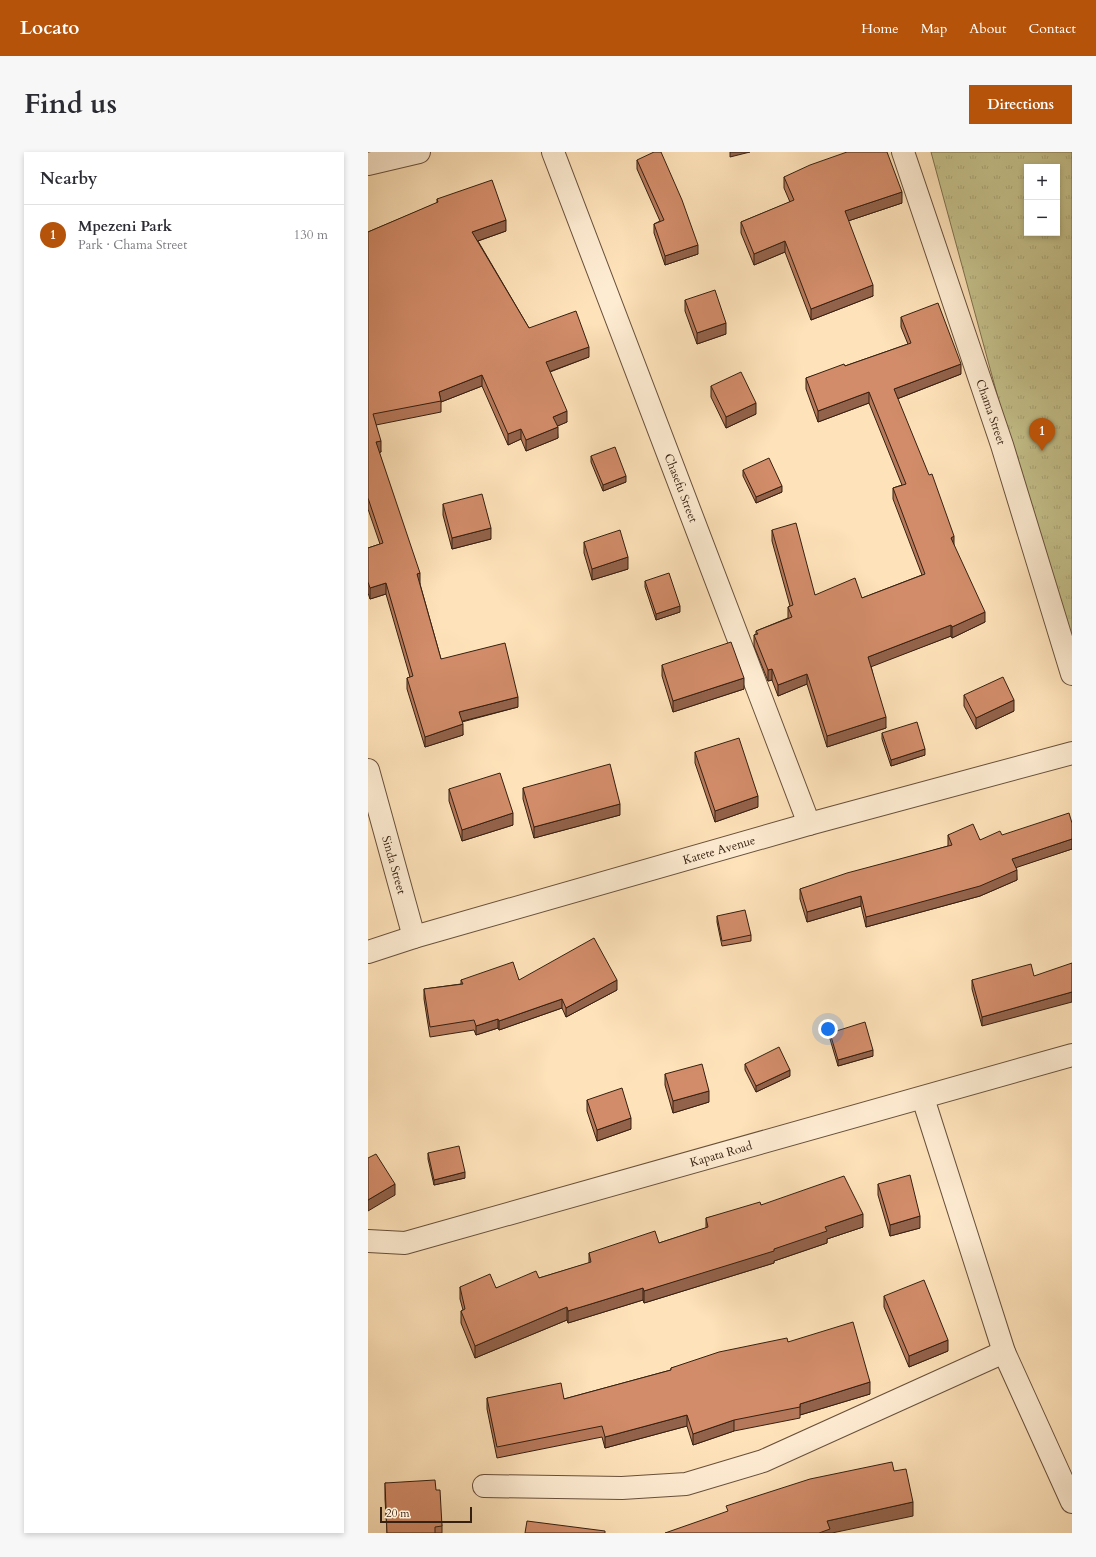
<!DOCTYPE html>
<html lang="en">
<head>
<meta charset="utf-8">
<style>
  :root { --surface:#fff; --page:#f7f7f7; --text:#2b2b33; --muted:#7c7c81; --line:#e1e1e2; --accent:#b45309 }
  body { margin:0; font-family:Cardo,serif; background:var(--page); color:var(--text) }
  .controls { position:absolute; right:12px; top:12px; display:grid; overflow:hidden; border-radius:0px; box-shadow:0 2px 6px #0003 }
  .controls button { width:36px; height:36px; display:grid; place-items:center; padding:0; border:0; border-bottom:1px solid var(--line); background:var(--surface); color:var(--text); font:20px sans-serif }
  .scale { position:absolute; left:12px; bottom:10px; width:92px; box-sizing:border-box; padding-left:4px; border:2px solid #362011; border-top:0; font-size:11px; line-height:14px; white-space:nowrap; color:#362011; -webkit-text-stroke:3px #feecd2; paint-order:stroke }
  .you { position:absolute; left:460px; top:877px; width:14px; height:14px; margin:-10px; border:3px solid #fff; border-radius:50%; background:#1a73e8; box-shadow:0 0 0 6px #1a73e833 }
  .badge { display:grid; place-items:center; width:26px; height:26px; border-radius:50%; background:var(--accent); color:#fff; font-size:13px; font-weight:700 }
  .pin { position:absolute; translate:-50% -33px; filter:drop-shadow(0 1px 2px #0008) }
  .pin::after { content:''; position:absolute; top:21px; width:14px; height:12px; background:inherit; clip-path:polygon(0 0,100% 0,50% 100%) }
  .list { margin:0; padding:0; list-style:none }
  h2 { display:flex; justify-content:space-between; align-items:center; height:52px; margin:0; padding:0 16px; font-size:17px }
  h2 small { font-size:13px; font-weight:400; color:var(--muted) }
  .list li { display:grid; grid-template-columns:26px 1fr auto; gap:12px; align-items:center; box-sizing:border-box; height:60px; padding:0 16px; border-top:1px solid var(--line) }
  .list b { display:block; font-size:15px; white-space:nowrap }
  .list p { margin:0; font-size:13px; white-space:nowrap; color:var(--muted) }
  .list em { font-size:13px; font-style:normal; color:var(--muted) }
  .map { position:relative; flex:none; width:704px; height:1381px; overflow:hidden; border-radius:0px }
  header { display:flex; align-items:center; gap:24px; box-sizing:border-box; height:56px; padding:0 20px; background:var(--accent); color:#fff }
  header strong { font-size:19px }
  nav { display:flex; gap:22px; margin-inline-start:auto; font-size:14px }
  .intro { display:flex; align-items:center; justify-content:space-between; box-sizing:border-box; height:96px; padding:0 24px }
  h1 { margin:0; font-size:28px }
  .button { padding:10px 18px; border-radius:0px; background:var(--accent); color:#fff; font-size:14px; font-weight:700 }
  main { display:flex; gap:24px; padding:0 24px }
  aside { flex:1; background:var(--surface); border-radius:0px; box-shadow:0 2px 6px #0003 }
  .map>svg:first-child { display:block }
  .park { fill:url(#park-tufts); stroke:#7e714e; fill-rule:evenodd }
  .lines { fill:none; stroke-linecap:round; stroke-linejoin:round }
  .minor-casing { stroke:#68503b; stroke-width:24 }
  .minor { stroke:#feecd2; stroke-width:22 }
  .wall { fill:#b5785a; stroke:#362011 }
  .shaded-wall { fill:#93624a; stroke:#362011 }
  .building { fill:#d28c69; stroke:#362011 }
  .labels { text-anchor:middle; stroke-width:4; stroke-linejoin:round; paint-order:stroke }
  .street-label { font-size:12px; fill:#362011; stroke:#feecd2 }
</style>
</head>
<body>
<header>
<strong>Locato</strong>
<nav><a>Home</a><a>Map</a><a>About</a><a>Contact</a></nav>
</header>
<div class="intro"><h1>Find us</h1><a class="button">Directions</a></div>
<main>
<aside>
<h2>Nearby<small></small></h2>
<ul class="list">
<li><span class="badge">1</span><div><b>Mpezeni Park</b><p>Park · Chama Street</p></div><em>130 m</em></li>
</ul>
</aside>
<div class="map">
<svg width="704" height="1381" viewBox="0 0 704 1381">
  <defs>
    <pattern id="park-tufts" width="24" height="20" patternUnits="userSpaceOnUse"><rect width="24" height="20" fill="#c5c28c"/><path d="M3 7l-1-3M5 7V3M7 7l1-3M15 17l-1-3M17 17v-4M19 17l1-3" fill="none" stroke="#aaa678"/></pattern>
  </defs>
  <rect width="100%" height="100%" fill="#fee2b9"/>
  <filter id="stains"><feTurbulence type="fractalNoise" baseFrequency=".005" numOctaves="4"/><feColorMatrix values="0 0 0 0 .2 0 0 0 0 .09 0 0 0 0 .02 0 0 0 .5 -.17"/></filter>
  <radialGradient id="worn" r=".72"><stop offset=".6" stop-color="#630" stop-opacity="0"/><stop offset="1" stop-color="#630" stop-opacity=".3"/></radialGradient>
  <path class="park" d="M 563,0 L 704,0 L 704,517 ZM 659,15 L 689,15 L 689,81 L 659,81 Z"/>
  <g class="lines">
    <g class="minor-casing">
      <g id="minor">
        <path d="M 185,0 L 441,672"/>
        <path d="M 535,0 L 634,293 L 704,522"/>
        <path d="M 0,12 L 51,0"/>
        <path d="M 0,618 L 46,785"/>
        <path d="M 0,800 L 46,785 L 441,672 L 704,601"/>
        <path d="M 555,946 L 636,1200 L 704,1350"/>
        <path d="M 0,1089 L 37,1091 L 704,903"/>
        <path d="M 116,1334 L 254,1336 L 318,1332 L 395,1309 L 636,1200"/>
      </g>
    </g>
    <use href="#minor" class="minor"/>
  </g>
  <g class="wall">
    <path d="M 269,8 L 330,102 L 297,113 L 286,81 L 286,72 L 292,69 L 269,17 Z"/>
    <path d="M 416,25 L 534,51 L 480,69 L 505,144 L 443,168 L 417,100 L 386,113 L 373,81 L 373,70 L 422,50 L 416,36 Z"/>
    <path d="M 69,47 L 138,79 L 110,89 L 161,176 L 221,205 L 182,220 L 199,270 L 189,274 L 190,286 L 158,299 L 153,287 L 140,293 L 114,234 L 73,250 L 73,260 L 8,273 L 13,300 L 11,300 L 52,432 L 73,507 L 150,555 L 94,570 L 95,583 L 57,595 L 39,537 L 39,526 L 42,525 L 18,442 L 2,447 L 0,441 L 0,396 L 12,392 L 0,357 L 0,80 L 69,51 Z"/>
    <path d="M 317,148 L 358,182 L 329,192 L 317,159 Z"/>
    <path d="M 533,165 L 593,222 L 529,247 L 586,394 L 617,470 L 584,486 L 583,484 L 503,514 L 518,576 L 459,595 L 439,532 L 410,544 L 404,528 L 400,529 L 386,494 L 386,483 L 388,482 L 388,479 L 420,466 L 420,455 L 422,454 L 404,389 L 404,378 L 447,443 L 494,446 L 554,423 L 525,347 L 525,336 L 534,333 L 501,251 L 450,270 L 438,237 L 438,226 L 477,214 L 540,192 L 533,175 Z"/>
    <path d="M 343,234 L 388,262 L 358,276 L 343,245 Z"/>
    <path d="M 223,304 L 258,330 L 235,339 L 223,310 Z"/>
    <path d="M 375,318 L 414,340 L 388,351 L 375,324 Z"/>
    <path d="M 75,352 L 123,387 L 84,397 L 75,363 Z"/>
    <path d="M 216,390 L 260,417 L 224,428 L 216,401 Z"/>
    <path d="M 277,429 L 312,460 L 288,468 L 277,435 Z"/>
    <path d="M 294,513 L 376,537 L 305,560 L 294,524 Z"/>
    <path d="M 596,543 L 646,559 L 608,577 L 596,554 Z"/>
    <path d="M 514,581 L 557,603 L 523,614 L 514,587 Z"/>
    <path d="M 327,600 L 390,655 L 347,670 L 327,611 Z"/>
    <path d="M 155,636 L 252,663 L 166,686 L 155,647 Z"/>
    <path d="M 81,637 L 145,673 L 94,689 L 81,649 Z"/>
    <path d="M 704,671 L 704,697 L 648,715 L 649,728 L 612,744 L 498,775 L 493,754 L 439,770 L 432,747 L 432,737 L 580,694 L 580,683 L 612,688 Z"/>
    <path d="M 349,764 L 383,783 L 383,789 L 354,794 L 349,770 Z"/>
    <path d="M 666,824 L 614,874 L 604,837 L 604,828 Z"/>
    <path d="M 93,828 L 151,828 L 249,838 L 198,865 L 194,856 L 131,878 L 130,876 L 108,883 L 106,878 L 62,885 L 56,847 L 56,837 L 93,832 Z"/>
    <path d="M 462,881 L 505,904 L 470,914 L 462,887 Z"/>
    <path d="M 377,912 L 422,924 L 388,940 L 377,918 Z"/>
    <path d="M 297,922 L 341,950 L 305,961 L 297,933 Z"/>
    <path d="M 219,948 L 263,977 L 229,989 L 219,959 Z"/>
    <path d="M 60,1001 L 97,1026 L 66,1033 L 60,1007 Z"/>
    <path d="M 510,1032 L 552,1076 L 522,1084 L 510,1043 Z"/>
    <path d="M 393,1053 L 495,1075 L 459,1087 L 459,1091 L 406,1109 L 406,1111 L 276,1151 L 275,1148 L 200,1171 L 199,1168 L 107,1206 L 93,1171 L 93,1159 L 95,1158 L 92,1147 L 92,1135 L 128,1136 L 171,1126 L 221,1111 L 221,1101 L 291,1091 L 338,1076 L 338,1066 Z"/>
    <path d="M 516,1144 L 580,1199 L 541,1215 L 516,1155 Z"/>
    <path d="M 420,1190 L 502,1242 L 432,1263 L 432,1266 L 366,1279 L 325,1293 L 319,1274 L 237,1296 L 234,1285 L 129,1306 L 119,1257 L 119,1246 L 196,1247 L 303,1218 L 303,1216 Z"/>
    <path d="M 17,1331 L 68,1338 L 74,1374 L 74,1381 L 19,1381 L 17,1347 Z"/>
  </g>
  <g class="shaded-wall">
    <path d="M 362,0 L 382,0 L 362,5 Z"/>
    <path d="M 534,40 L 534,51 L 477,70 L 477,59 Z"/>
    <path d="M 138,68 L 138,79 L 104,91 L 104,80 Z"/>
    <path d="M 417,89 L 417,100 L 386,113 L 386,102 Z"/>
    <path d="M 330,93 L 330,102 L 297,113 L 297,104 Z"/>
    <path d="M 505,133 L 505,144 L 443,168 L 443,157 Z"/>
    <path d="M 358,171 L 358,182 L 329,192 L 329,181 Z"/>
    <path d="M 221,195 L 221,205 L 178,221 L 178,210 Z"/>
    <path d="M 593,212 L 593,222 L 526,248 L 526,237 Z"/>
    <path d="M 114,223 L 114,234 L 73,250 L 71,240 Z"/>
    <path d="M 501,240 L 501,251 L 450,270 L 450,259 Z"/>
    <path d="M 388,251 L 388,262 L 358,276 L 358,265 Z"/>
    <path d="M 199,259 L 199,270 L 185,276 L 185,265 Z"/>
    <path d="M 190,275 L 190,286 L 158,299 L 158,288 Z"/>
    <path d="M 153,277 L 153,287 L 140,293 L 140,282 Z"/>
    <path d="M 13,289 L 13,300 L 8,301 L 8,290 Z"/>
    <path d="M 258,324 L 258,330 L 235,339 L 235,333 Z"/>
    <path d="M 414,334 L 414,340 L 388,351 L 388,345 Z"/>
    <path d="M 123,376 L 123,387 L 84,397 L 84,386 Z"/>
    <path d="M 586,384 L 586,395 L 583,386 Z"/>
    <path d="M 260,405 L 260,417 L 224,428 L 224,417 Z"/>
    <path d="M 52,421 L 52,432 L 49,433 L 49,422 Z"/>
    <path d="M 18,431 L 18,442 L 2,447 L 2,436 Z"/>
    <path d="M 312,454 L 312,460 L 288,468 L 288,462 Z"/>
    <path d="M 617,460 L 617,470 L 584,486 L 584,475 Z"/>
    <path d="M 583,473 L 583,484 L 500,516 L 500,505 Z"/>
    <path d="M 404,517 L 404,528 L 400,529 L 400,518 Z"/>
    <path d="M 439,522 L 439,532 L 410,544 L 410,533 Z"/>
    <path d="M 376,526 L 376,537 L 305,560 L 305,549 Z"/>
    <path d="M 150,545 L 150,555 L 91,570 L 91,560 Z"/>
    <path d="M 646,548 L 646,559 L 608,577 L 608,566 Z"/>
    <path d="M 518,565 L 518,576 L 459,595 L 459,584 Z"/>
    <path d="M 95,572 L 95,583 L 57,595 L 57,585 Z"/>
    <path d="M 557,597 L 557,603 L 523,614 L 523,608 Z"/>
    <path d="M 390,644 L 390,655 L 347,670 L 347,659 Z"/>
    <path d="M 252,652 L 252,663 L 166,686 L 166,675 Z"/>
    <path d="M 145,661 L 145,673 L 94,689 L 94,678 Z"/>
    <path d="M 704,687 L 704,697 L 644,717 L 644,707 Z"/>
    <path d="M 649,718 L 649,728 L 612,744 L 498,775 L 498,765 Z"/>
    <path d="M 493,744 L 493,754 L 439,770 L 439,760 Z"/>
    <path d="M 249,828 L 249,838 L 198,865 L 198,856 Z"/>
    <path d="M 704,840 L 704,850 L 614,874 L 614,865 Z"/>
    <path d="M 194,847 L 194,856 L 131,878 L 131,869 Z"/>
    <path d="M 130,867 L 130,876 L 108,883 L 108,874 Z"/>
    <path d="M 505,898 L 505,904 L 470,914 L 470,908 Z"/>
    <path d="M 422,918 L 422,924 L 388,940 L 388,934 Z"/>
    <path d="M 341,939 L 341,950 L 305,961 L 305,949 Z"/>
    <path d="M 263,966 L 263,977 L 229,989 L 229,978 Z"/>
    <path d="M 97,1020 L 97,1026 L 66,1033 L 66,1028 Z"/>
    <path d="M 27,1032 L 27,1043 L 0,1059 L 0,1048 Z"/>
    <path d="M 495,1062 L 495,1075 L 459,1087 L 459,1091 L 406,1109 L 406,1111 L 276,1151 L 276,1139 L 406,1097 L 457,1075 Z"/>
    <path d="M 552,1064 L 552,1076 L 522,1084 L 522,1073 Z"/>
    <path d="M 275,1136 L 275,1148 L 200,1171 L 200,1159 Z"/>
    <path d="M 199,1155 L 199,1168 L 107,1206 L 107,1194 Z"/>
    <path d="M 580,1188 L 580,1199 L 541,1215 L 541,1204 Z"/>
    <path d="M 502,1230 L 502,1242 L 432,1263 L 432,1252 Z"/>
    <path d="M 319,1263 L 319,1274 L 237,1296 L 237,1285 Z"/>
    <path d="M 366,1268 L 366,1279 L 325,1293 L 325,1282 Z"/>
    <path d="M 545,1350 L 545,1364 L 464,1381 L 451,1381 L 459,1369 Z"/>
  </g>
  <g class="building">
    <path d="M 286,0 L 293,0 L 314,48 L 330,93 L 297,104 L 286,72 L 296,68 L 269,8 Z"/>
    <path d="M 479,0 L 519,0 L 534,40 L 477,59 L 505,133 L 443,157 L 417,89 L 386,102 L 373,70 L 426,48 L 416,25 L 442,13 Z"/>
    <path d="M 124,28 L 138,68 L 104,80 L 161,176 L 208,159 L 221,195 L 178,210 L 199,259 L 185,265 L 190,275 L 158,288 L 153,277 L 140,282 L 114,223 L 71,240 L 73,249 L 5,262 L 13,289 L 8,290 L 52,421 L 49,422 L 73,507 L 137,491 L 150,545 L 91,560 L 95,572 L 57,585 L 39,526 L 45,524 L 18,431 L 2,436 L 0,430 L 0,396 L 15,391 L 0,346 L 0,80 L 70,50 L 69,47 Z"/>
    <path d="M 347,138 L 358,171 L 329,181 L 317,148 Z"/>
    <path d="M 570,151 L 593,212 L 526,237 L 561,323 L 564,322 L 586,384 L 583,386 L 617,460 L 584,475 L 583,473 L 500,505 L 518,565 L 459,584 L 439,522 L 410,533 L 404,517 L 400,518 L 386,483 L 390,482 L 388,479 L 424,465 L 420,455 L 425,453 L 404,378 L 428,371 L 447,443 L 487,426 L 494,446 L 557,422 L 525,336 L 538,332 L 501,240 L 450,259 L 438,226 L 476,212 L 477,214 L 543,191 L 533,165 Z"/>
    <path d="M 373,220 L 388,251 L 358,265 L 343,234 Z"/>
    <path d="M 247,295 L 258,324 L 235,333 L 223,304 Z"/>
    <path d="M 401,306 L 414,334 L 388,345 L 375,318 Z"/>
    <path d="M 114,342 L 123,376 L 84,386 L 75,352 Z"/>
    <path d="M 252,378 L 260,405 L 224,417 L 216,390 Z"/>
    <path d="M 301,421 L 312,454 L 288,462 L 277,429 Z"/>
    <path d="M 363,490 L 376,526 L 305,549 L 294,513 Z"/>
    <path d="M 635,525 L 646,548 L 608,566 L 596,543 Z"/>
    <path d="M 549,570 L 557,597 L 523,608 L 514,581 Z"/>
    <path d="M 371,586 L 390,644 L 347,659 L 327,600 Z"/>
    <path d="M 242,612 L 252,652 L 166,675 L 155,636 Z"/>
    <path d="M 132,621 L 145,661 L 94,678 L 81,637 Z"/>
    <path d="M 701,661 L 704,671 L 704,687 L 644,707 L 649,718 L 612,734 L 498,765 L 493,744 L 439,760 L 432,737 L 479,721 L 584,693 L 580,683 L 605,672 L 612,688 L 632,679 L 634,683 Z"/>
    <path d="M 377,758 L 383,783 L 354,789 L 349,764 Z"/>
    <path d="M 226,786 L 249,828 L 198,856 L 194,847 L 131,869 L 130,867 L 108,874 L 106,868 L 62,875 L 56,837 L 95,832 L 93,828 L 145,810 L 151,828 Z"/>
    <path d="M 704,811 L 704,840 L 614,865 L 604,828 L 663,812 L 666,824 Z"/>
    <path d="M 497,870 L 505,898 L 470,908 L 462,881 Z"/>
    <path d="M 411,895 L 422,918 L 388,934 L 377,912 Z"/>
    <path d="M 334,912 L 341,939 L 305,949 L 297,922 Z"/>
    <path d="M 254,936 L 263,966 L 229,978 L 219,948 Z"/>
    <path d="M 91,994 L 97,1020 L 66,1028 L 60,1001 Z"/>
    <path d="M 8,1002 L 27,1032 L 0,1048 L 0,1006 Z"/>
    <path d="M 542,1023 L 552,1064 L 522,1073 L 510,1032 Z"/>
    <path d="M 476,1024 L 495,1062 L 457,1075 L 459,1079 L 406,1097 L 406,1099 L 276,1139 L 275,1136 L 200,1159 L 199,1155 L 107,1194 L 93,1159 L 97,1157 L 92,1135 L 122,1122 L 128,1136 L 168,1119 L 171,1126 L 223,1110 L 221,1101 L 287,1079 L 291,1091 L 340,1075 L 338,1066 L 392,1050 L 393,1053 Z"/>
    <path d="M 556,1128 L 580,1188 L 541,1204 L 516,1144 Z"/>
    <path d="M 485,1170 L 502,1230 L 432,1252 L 432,1255 L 366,1268 L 325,1282 L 319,1263 L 237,1285 L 234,1274 L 129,1295 L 119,1246 L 193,1231 L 196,1247 L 303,1218 L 303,1216 L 351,1200 L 419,1186 L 420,1190 Z"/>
    <path d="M 524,1310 L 526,1319 L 538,1317 L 545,1350 L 459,1369 L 462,1377 L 451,1381 L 297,1381 L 360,1359 L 358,1354 L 442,1327 Z"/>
    <path d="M 67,1328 L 68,1338 L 72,1338 L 74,1374 L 67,1375 L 67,1381 L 19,1381 L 17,1331 Z"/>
    <path d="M 159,1369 L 237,1379 L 237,1381 L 157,1381 Z"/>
  </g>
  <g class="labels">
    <g class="street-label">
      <text transform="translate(623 260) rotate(71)" y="4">Chama Street</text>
      <text transform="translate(313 336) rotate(69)" y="4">Chasefu Street</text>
      <text transform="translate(351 698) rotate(-16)" y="4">Katete Avenue</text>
      <text transform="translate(26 713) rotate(74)" y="4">Sinda Street</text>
      <text transform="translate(353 1002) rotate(-16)" y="4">Kapata Road</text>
    </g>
  </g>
  <rect width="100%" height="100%" filter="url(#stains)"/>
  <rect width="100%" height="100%" fill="url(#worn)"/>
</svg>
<div class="controls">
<button>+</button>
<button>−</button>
</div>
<div class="scale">20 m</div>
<div class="you"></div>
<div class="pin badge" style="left:674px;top:299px">1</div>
</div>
</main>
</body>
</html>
